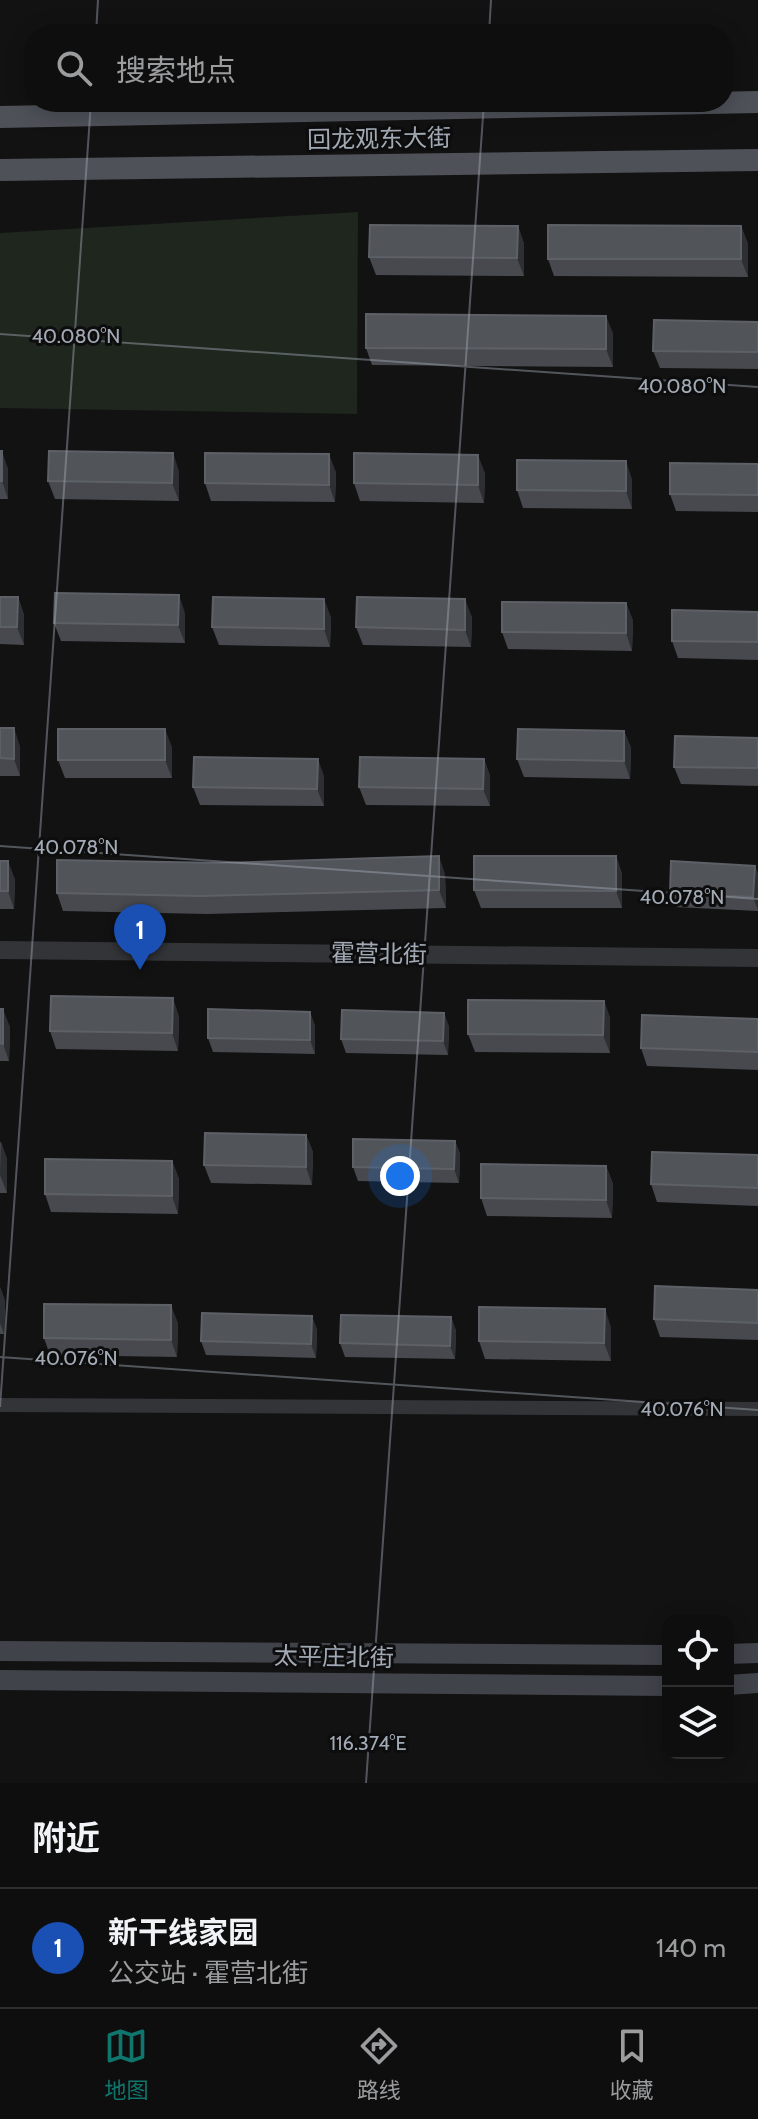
<!DOCTYPE html>
<html lang="zh">
<head>
<meta charset="utf-8">
<style>
  :root { --surface:#0e0e0e; --page:#171717; --text:#f1f3f6; --muted:#9b9c9e; --line:#2e2e2e; --accent:#0f766e }
  body { margin:0; font-family:Cabin,"Noto Sans SC",sans-serif; background:var(--page); color:var(--text) }
  .controls { position:absolute; right:24px; bottom:24px; display:grid; overflow:hidden; border-radius:16px; box-shadow:0 4px 20px #0003 }
  .controls button { width:72px; height:72px; display:grid; place-items:center; padding:0; border:0; border-bottom:2px solid var(--line); background:var(--surface); color:var(--text); font:40px sans-serif }
  .you { position:absolute; left:400px; top:1176px; width:28px; height:28px; margin:-20px; border:6px solid #fff; border-radius:50%; background:#1a73e8; box-shadow:0 0 0 12px #1a73e833 }
  .badge { display:grid; place-items:center; width:52px; height:52px; border-radius:50%; background:var(--accent); color:#fff; font-size:26px; font-weight:700 }
  .pin { position:absolute; translate:-50% -66px; filter:drop-shadow(0 2px 4px #0008) }
  .pin::after { content:''; position:absolute; top:42px; width:28px; height:24px; background:inherit; clip-path:polygon(0 0,100% 0,50% 100%) }
  .list { margin:0; padding:0; list-style:none }
  h2 { display:flex; justify-content:space-between; align-items:center; height:104px; margin:0; padding:0 32px; font-size:34px }
  h2 small { font-size:26px; font-weight:400; color:var(--muted) }
  .list li { display:grid; grid-template-columns:52px 1fr auto; gap:24px; align-items:center; box-sizing:border-box; height:120px; padding:0 32px; border-top:2px solid var(--line) }
  .list b { display:block; font-size:30px; white-space:nowrap }
  .list p { margin:0; font-size:26px; white-space:nowrap; color:var(--muted) }
  .list em { font-size:26px; font-style:normal; color:var(--muted) }
  .icon { flex:none; width:44px; height:44px; fill:none; stroke:currentColor; stroke-width:2; stroke-linecap:round; stroke-linejoin:round }
  .map { position:relative; flex:none; width:758px; height:1783px; overflow:hidden }
  .search { position:absolute; background:var(--surface); box-shadow:0 4px 20px #0003; left:24px; right:24px; top:24px; height:88px; display:flex; align-items:center; gap:20px; box-sizing:border-box; padding:0 28px; border-radius:32px; color:var(--muted); font-size:30px }
  .sheet { height:224px; background:var(--surface) }
  nav { display:flex; justify-content:space-around; align-items:center; box-sizing:border-box; height:112px; border-top:2px solid var(--line); background:var(--surface); font-size:22px; color:var(--muted) }
  nav a { display:grid; justify-items:center; gap:4px }
  nav .on { color:var(--accent) }
  .map>svg:first-child { display:block }
  .green { fill:#1e261e }
  .lines { fill:none; stroke-linecap:round; stroke-linejoin:round }
  .minor { stroke:#323438; stroke-width:14 }
  .tertiary { stroke:#323438; stroke-width:18 }
  .secondary { stroke:#404349; stroke-width:20 }
  .primary { stroke:#4e5158; stroke-width:22 }
  .wall { fill:#47494e }
  .shaded-wall { fill:#2e2f32 }
  .building { fill:#515459; stroke:#5d6167; stroke-width:2 }
  .ticks { fill:none; stroke:#a2aab5; stroke-width:2; stroke-opacity:0.45 }
  .labels { text-anchor:middle; stroke-width:6; stroke-linejoin:round; paint-order:stroke }
  .street-label { font-size:24px; fill:#a2aab5; stroke:#0d0d0e }
  .ticks-label { font-size:20px; text-anchor:middle; fill:#a2aab5; stroke:#0d0d0e; stroke-width:6; stroke-linejoin:round; paint-order:stroke }
</style>
</head>
<body>
<div class="map">
<svg width="758" height="1783" viewBox="0 0 758 1783">
  <rect width="100%" height="100%" fill="#121213"/>
  <path class="green" d="M 358,212 L 357,414 L 0,408 L 0,233 Z"/>
  <g class="lines">
    <path class="minor" d="M 0,1405 L 758,1409"/>
    <path class="tertiary" d="M 0,950 L 758,958"/>
    <g class="secondary">
      <path d="M 0,1651 L 668,1655"/>
      <path d="M 728,1654 L 758,1653"/>
      <path d="M 0,1680 L 668,1686"/>
      <path d="M 728,1685 L 758,1683"/>
    </g>
    <g class="primary">
      <path d="M 0,117 L 758,102"/>
      <path d="M 0,170 L 758,160"/>
    </g>
  </g>
  <g class="wall">
    <path d="M 518,226 L 524,244 L 524,276 L 376,275 L 369,257 Z"/>
    <path d="M 741,226 L 748,244 L 748,277 L 554,276 L 548,259 Z"/>
    <path d="M 758,322 L 758,369 L 660,368 L 653,351 Z"/>
    <path d="M 613,333 L 613,367 L 372,365 L 366,348 Z"/>
    <path d="M 0,451 L 8,469 L 8,499 L 0,499 Z"/>
    <path d="M 758,464 L 758,512 L 676,511 L 670,494 Z"/>
    <path d="M 179,471 L 179,501 L 55,499 L 48,481 Z"/>
    <path d="M 336,472 L 335,502 L 211,501 L 205,483 Z"/>
    <path d="M 485,473 L 484,503 L 360,501 L 354,483 Z"/>
    <path d="M 632,479 L 632,509 L 523,508 L 517,490 Z"/>
    <path d="M 0,597 L 18,597 L 24,615 L 24,645 L 0,644 Z"/>
    <path d="M 626,603 L 633,621 L 632,651 L 508,649 L 502,632 Z"/>
    <path d="M 758,612 L 758,660 L 678,658 L 672,641 Z"/>
    <path d="M 185,613 L 185,643 L 61,641 L 54,623 Z"/>
    <path d="M 331,617 L 330,647 L 219,645 L 212,627 Z"/>
    <path d="M 472,617 L 471,647 L 363,645 L 356,627 Z"/>
    <path d="M 0,728 L 20,746 L 20,776 L 0,776 Z"/>
    <path d="M 624,731 L 631,748 L 630,779 L 524,777 L 517,759 Z"/>
    <path d="M 758,738 L 758,786 L 681,784 L 674,767 Z"/>
    <path d="M 172,747 L 172,778 L 65,778 L 58,760 Z"/>
    <path d="M 484,759 L 490,776 L 490,806 L 366,805 L 359,787 Z"/>
    <path d="M 324,776 L 324,806 L 200,805 L 193,787 Z"/>
    <path d="M 616,856 L 622,874 L 622,908 L 481,908 L 474,890 Z"/>
    <path d="M 0,861 L 15,879 L 14,909 L 0,909 Z"/>
    <path d="M 755,866 L 758,874 L 758,911 L 675,907 L 670,893 Z"/>
    <path d="M 445,874 L 446,908 L 207,914 L 63,911 L 57,893 Z"/>
    <path d="M 604,1001 L 610,1018 L 610,1053 L 475,1052 L 468,1034 Z"/>
    <path d="M 0,1009 L 10,1027 L 9,1061 L 0,1061 Z"/>
    <path d="M 179,1016 L 178,1051 L 56,1049 L 50,1031 Z"/>
    <path d="M 758,1019 L 758,1070 L 647,1066 L 641,1048 Z"/>
    <path d="M 315,1025 L 315,1054 L 213,1052 L 208,1038 Z"/>
    <path d="M 449,1026 L 448,1055 L 346,1053 L 341,1039 Z"/>
    <path d="M 306,1135 L 313,1152 L 312,1185 L 211,1183 L 204,1165 Z"/>
    <path d="M 0,1141 L 7,1159 L 7,1193 L 0,1193 Z"/>
    <path d="M 455,1141 L 460,1154 L 459,1183 L 358,1181 L 353,1167 Z"/>
    <path d="M 758,1155 L 758,1206 L 657,1202 L 651,1184 Z"/>
    <path d="M 172,1161 L 179,1179 L 178,1214 L 51,1212 L 45,1194 Z"/>
    <path d="M 606,1166 L 613,1184 L 612,1218 L 487,1216 L 481,1198 Z"/>
    <path d="M 0,1287 L 5,1301 L 4,1334 L 0,1334 Z"/>
    <path d="M 758,1290 L 758,1340 L 660,1337 L 654,1319 Z"/>
    <path d="M 451,1317 L 456,1331 L 455,1359 L 345,1357 L 340,1343 Z"/>
    <path d="M 178,1323 L 177,1357 L 50,1355 L 44,1338 Z"/>
    <path d="M 611,1327 L 611,1361 L 485,1359 L 479,1341 Z"/>
    <path d="M 317,1329 L 316,1358 L 206,1355 L 201,1341 Z"/>
  </g>
  <g class="shaded-wall">
    <path d="M 518,226 L 524,244 L 524,276 L 517,258 Z"/>
    <path d="M 741,226 L 748,244 L 748,277 L 741,259 Z"/>
    <path d="M 606,316 L 613,333 L 613,367 L 606,349 Z"/>
    <path d="M 2,451 L 8,469 L 8,499 L 2,481 Z"/>
    <path d="M 173,453 L 179,471 L 179,501 L 172,483 Z"/>
    <path d="M 329,454 L 336,472 L 335,502 L 329,485 Z"/>
    <path d="M 478,455 L 485,473 L 484,503 L 478,485 Z"/>
    <path d="M 626,461 L 632,479 L 632,509 L 626,491 Z"/>
    <path d="M 179,595 L 185,613 L 185,643 L 178,625 Z"/>
    <path d="M 18,597 L 24,615 L 24,645 L 17,627 Z"/>
    <path d="M 324,599 L 331,617 L 330,647 L 324,629 Z"/>
    <path d="M 465,599 L 472,617 L 471,647 L 465,630 Z"/>
    <path d="M 626,603 L 633,621 L 632,651 L 626,633 Z"/>
    <path d="M 14,728 L 20,746 L 20,776 L 14,759 Z"/>
    <path d="M 165,729 L 172,747 L 172,778 L 165,760 Z"/>
    <path d="M 624,731 L 631,748 L 630,779 L 624,761 Z"/>
    <path d="M 318,759 L 324,776 L 324,806 L 317,789 Z"/>
    <path d="M 484,759 L 490,776 L 490,806 L 483,789 Z"/>
    <path d="M 439,856 L 445,874 L 446,908 L 439,890 Z"/>
    <path d="M 616,856 L 622,874 L 622,908 L 616,891 Z"/>
    <path d="M 8,861 L 15,879 L 14,909 L 8,891 Z"/>
    <path d="M 755,866 L 758,874 L 758,910 L 753,897 Z"/>
    <path d="M 173,998 L 179,1016 L 178,1051 L 172,1033 Z"/>
    <path d="M 604,1001 L 610,1018 L 610,1053 L 603,1035 Z"/>
    <path d="M 3,1009 L 10,1027 L 9,1061 L 3,1044 Z"/>
    <path d="M 310,1012 L 315,1025 L 315,1054 L 310,1040 Z"/>
    <path d="M 444,1013 L 449,1026 L 448,1055 L 443,1041 Z"/>
    <path d="M 306,1135 L 313,1152 L 312,1185 L 306,1167 Z"/>
    <path d="M 1,1141 L 7,1159 L 7,1193 L 0,1175 Z"/>
    <path d="M 455,1141 L 460,1154 L 459,1183 L 454,1169 Z"/>
    <path d="M 172,1161 L 179,1179 L 178,1214 L 172,1196 Z"/>
    <path d="M 606,1166 L 613,1184 L 612,1218 L 606,1200 Z"/>
    <path d="M 0,1287 L 5,1301 L 4,1334 L 0,1323 Z"/>
    <path d="M 171,1305 L 178,1323 L 177,1357 L 171,1340 Z"/>
    <path d="M 605,1309 L 611,1327 L 611,1361 L 604,1343 Z"/>
    <path d="M 312,1316 L 317,1329 L 316,1358 L 311,1344 Z"/>
    <path d="M 451,1317 L 456,1331 L 455,1359 L 450,1346 Z"/>
  </g>
  <g class="building">
    <path d="M 370,225 L 518,226 L 517,258 L 369,257 Z"/>
    <path d="M 548,225 L 741,226 L 741,259 L 548,259 Z"/>
    <path d="M 366,314 L 606,316 L 606,349 L 366,348 Z"/>
    <path d="M 654,320 L 758,322 L 758,352 L 653,351 Z"/>
    <rect x="0" y="451" width="2" height="30"/>
    <path d="M 49,451 L 173,453 L 172,483 L 48,481 Z"/>
    <path d="M 205,453 L 329,454 L 329,485 L 205,483 Z"/>
    <path d="M 354,453 L 478,455 L 478,485 L 354,483 Z"/>
    <path d="M 517,460 L 626,461 L 626,491 L 517,490 Z"/>
    <path d="M 670,463 L 758,464 L 758,495 L 670,494 Z"/>
    <path d="M 55,593 L 179,595 L 178,625 L 54,623 Z"/>
    <path d="M 0,597 L 18,597 L 17,627 L 0,627 Z"/>
    <path d="M 213,597 L 324,599 L 324,629 L 212,627 Z"/>
    <path d="M 357,597 L 465,599 L 465,630 L 356,627 Z"/>
    <path d="M 502,602 L 626,603 L 626,633 L 502,632 Z"/>
    <path d="M 672,610 L 758,612 L 758,642 L 672,641 Z"/>
    <path d="M 0,728 L 14,728 L 14,759 L 0,758 Z"/>
    <rect x="58" y="729" width="107" height="31"/>
    <path d="M 518,729 L 624,731 L 624,761 L 517,759 Z"/>
    <path d="M 675,736 L 758,738 L 758,768 L 674,767 Z"/>
    <path d="M 194,757 L 318,759 L 317,789 L 193,787 Z"/>
    <path d="M 360,757 L 484,759 L 483,789 L 359,787 Z"/>
    <path d="M 439,856 L 439,890 L 201,896 L 57,893 L 57,860 L 222,863 Z"/>
    <path d="M 474,856 L 616,856 L 616,891 L 474,890 Z"/>
    <rect x="0" y="861" width="8" height="30"/>
    <path d="M 671,861 L 755,866 L 753,897 L 670,893 Z"/>
    <path d="M 51,996 L 173,998 L 172,1033 L 50,1031 Z"/>
    <path d="M 468,1000 L 604,1001 L 603,1035 L 468,1034 Z"/>
    <path d="M 0,1009 L 3,1009 L 3,1044 L 0,1043 Z"/>
    <path d="M 208,1009 L 310,1012 L 310,1040 L 208,1038 Z"/>
    <path d="M 342,1010 L 444,1013 L 443,1041 L 341,1039 Z"/>
    <path d="M 642,1015 L 758,1019 L 758,1052 L 641,1048 Z"/>
    <path d="M 205,1133 L 306,1135 L 306,1167 L 204,1165 Z"/>
    <path d="M 353,1139 L 455,1141 L 454,1169 L 353,1167 Z"/>
    <path d="M 652,1152 L 758,1155 L 758,1188 L 651,1184 Z"/>
    <path d="M 45,1159 L 172,1161 L 172,1196 L 45,1194 Z"/>
    <path d="M 481,1164 L 606,1166 L 606,1200 L 481,1198 Z"/>
    <path d="M 655,1286 L 758,1290 L 758,1323 L 654,1319 Z"/>
    <path d="M 44,1304 L 171,1305 L 171,1340 L 44,1338 Z"/>
    <path d="M 479,1307 L 605,1309 L 604,1343 L 479,1341 Z"/>
    <path d="M 202,1313 L 312,1316 L 311,1344 L 201,1341 Z"/>
    <path d="M 341,1315 L 451,1317 L 450,1346 L 340,1343 Z"/>
  </g>
  <path class="ticks" d="M 96,34 L 98,0M 489,34 L 491,0M 0,334 L 758,387M 0,846 L 758,899M 0,1357 L 758,1410M 0,1407 L 91,102M 366,1783 L 484,102"/>
  <g class="labels">
    <g class="street-label">
      <text transform="translate(379 139) rotate(-1)" y="8">回龙观东大街</text>
      <text transform="translate(379 954) rotate(1)" y="8">霍营北街</text>
      <text transform="translate(334 1657) rotate(1)" y="8">太平庄北街</text>
    </g>
  </g>
  <g class="ticks-label">
    <text x="76" y="343">40.080°N</text>
    <text x="682" y="393">40.080°N</text>
    <text x="76" y="854">40.078°N</text>
    <text x="682" y="904">40.078°N</text>
    <text x="76" y="1365">40.076°N</text>
    <text x="682" y="1416">40.076°N</text>
    <text x="368" y="1750">116.374°E</text>
  </g>
</svg>
<div class="controls">
<button><svg class="icon" aria-label="locate" viewBox="0 0 24 24"><circle cx="12" cy="12" r="6"/><path d="M12 2v4M12 18v4M2 12h4M18 12h4"/></svg></button>
<button><svg class="icon" aria-label="layers" viewBox="0 0 24 24"><path d="M12 4l9 5-9 5-9-5zM3 14l9 5 9-5"/></svg></button>
</div>
<div class="you"></div>
<div class="pin badge" style="left:140px;top:970px;background:#1a4fb4">1</div>
<div class="search"><svg class="icon" aria-label="search" viewBox="0 0 24 24"><circle cx="10" cy="10" r="6"/><path d="M15 15l6 6"/></svg>搜索地点</div>
</div>
<section class="sheet">
<h2>附近<small></small></h2>
<ul class="list">
<li><span class="badge" style="background:#1a4fb4">1</span><div><b>新干线家园</b><p>公交站 · 霍营北街</p></div><em>140 m</em></li>
</ul>
</section>
<nav>
<a class="on"><svg class="icon" aria-label="map" viewBox="0 0 24 24"><path d="M3 6l6-2 6 2 6-2v14l-6 2-6-2-6 2zM9 4v14M15 6v14"/></svg>地图</a>
<a><svg class="icon" aria-label="directions" viewBox="0 0 24 24"><path d="M12 3l9 9-9 9-9-9zM9 14v-3h6M13 9l2 2-2 2"/></svg>路线</a>
<a><svg class="icon" aria-label="saved" viewBox="0 0 24 24"><path d="M7 4h10v16l-5-4-5 4z"/></svg>收藏</a>
</nav>
</body>
</html>
